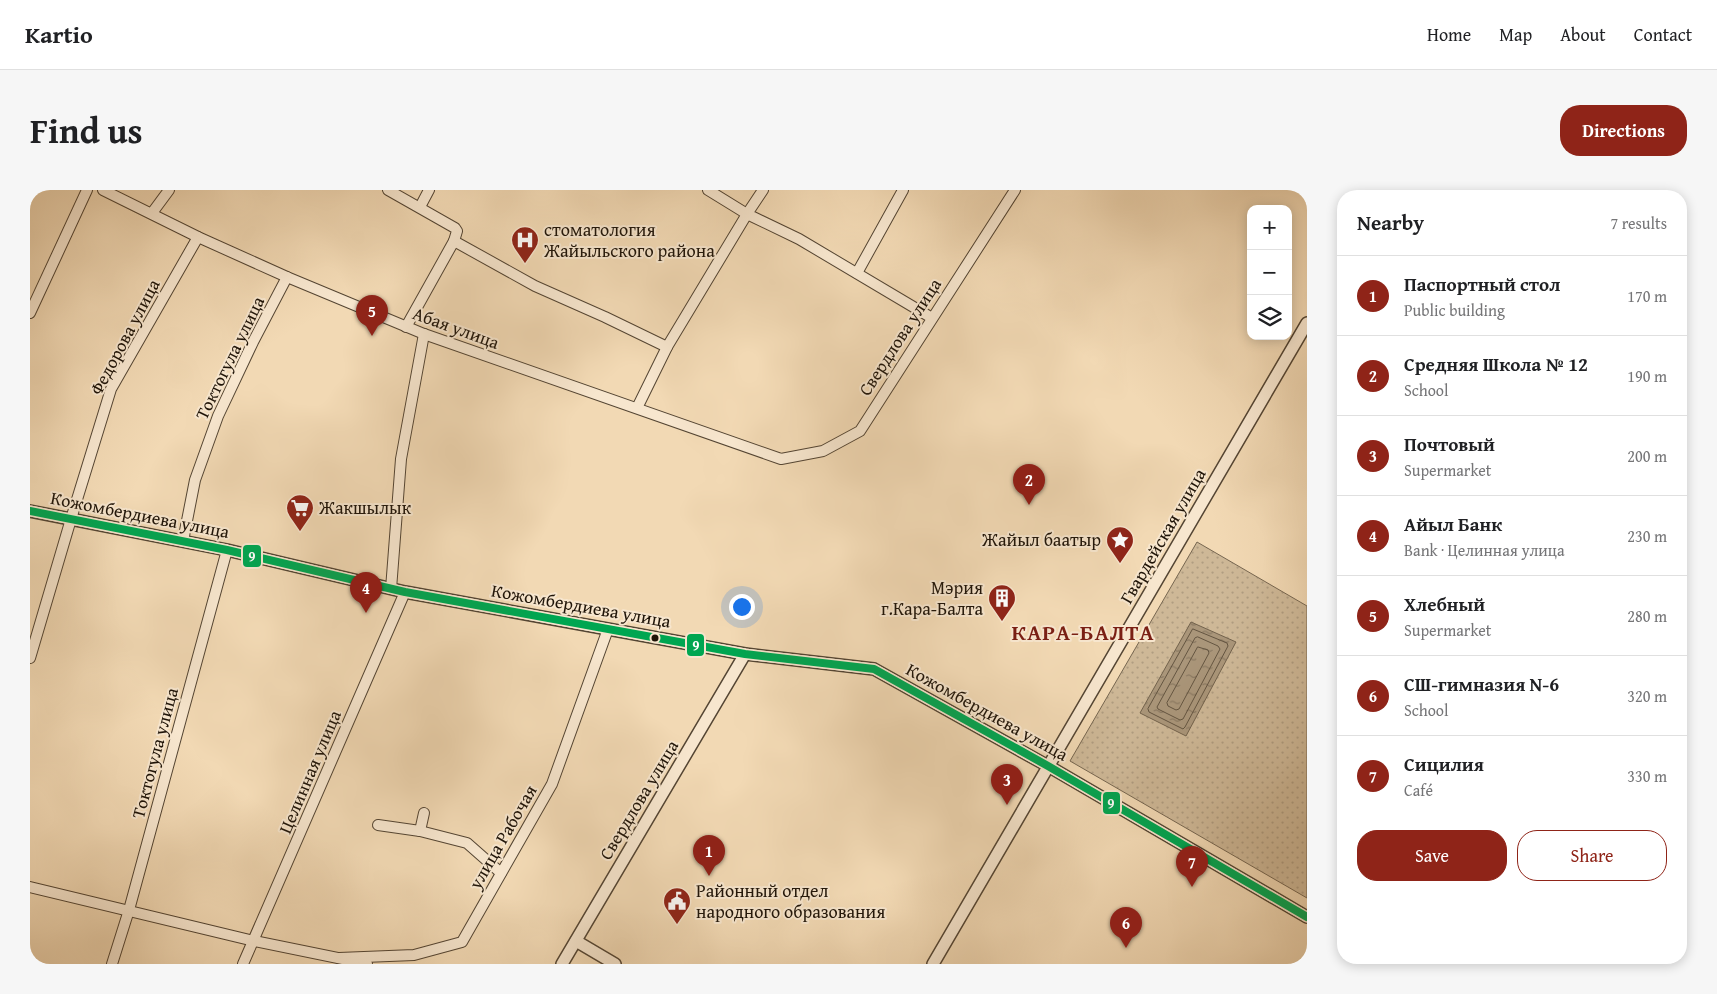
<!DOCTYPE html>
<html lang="en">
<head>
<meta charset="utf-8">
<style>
  :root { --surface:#fff; --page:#f6f6f6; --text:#202124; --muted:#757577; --line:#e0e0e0; --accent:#8f2418 }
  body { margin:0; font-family:"Gentium Book Plus",serif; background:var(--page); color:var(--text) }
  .controls { position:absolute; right:15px; top:15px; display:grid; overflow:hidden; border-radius:10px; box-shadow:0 2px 12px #0003 }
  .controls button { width:45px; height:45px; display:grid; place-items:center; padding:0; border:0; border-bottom:1px solid var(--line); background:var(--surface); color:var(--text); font:25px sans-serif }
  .you { position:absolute; left:711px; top:416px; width:18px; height:18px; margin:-12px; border:4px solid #fff; border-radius:50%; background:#1a73e8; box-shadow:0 0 0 8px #1a73e833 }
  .badge { display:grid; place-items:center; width:32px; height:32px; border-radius:50%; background:var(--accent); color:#fff; font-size:16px; font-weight:700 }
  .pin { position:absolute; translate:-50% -41px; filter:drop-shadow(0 1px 2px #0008) }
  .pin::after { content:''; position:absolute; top:26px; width:18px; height:15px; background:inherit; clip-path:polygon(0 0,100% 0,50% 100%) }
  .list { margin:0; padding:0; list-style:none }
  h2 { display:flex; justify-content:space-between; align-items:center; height:65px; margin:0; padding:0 20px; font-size:21px }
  h2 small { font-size:16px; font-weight:400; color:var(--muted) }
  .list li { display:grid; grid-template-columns:32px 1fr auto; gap:15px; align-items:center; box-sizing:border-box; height:80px; padding:0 20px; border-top:1px solid var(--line) }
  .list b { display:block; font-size:19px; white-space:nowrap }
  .list p { margin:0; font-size:16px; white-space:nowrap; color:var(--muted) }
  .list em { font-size:16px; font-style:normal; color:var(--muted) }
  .actions { display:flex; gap:10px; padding:15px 20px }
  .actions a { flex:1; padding:11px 0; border:1px solid var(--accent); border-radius:20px; text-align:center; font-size:18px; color:var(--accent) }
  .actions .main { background:var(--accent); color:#fff }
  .icon { flex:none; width:28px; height:28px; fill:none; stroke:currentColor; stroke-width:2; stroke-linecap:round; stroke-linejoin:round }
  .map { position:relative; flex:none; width:1277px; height:774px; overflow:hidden; border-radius:20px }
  header { display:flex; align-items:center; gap:30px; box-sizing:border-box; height:70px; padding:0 25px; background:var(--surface); border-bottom:1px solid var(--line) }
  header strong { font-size:24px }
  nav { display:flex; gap:28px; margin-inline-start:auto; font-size:18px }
  .intro { display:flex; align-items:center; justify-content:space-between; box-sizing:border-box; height:120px; padding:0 30px }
  h1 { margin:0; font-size:35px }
  .button { padding:12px 22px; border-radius:20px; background:var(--accent); color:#fff; font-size:18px; font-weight:700 }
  main { display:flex; gap:30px; padding:0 30px }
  aside { flex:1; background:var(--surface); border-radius:20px; box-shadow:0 2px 12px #0003 }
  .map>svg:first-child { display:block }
  .park { fill:url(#park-dots); stroke:#766650 }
  .water { fill:url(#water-ripples); stroke:#72624c }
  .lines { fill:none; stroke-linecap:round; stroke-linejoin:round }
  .shore { stroke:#645541; stroke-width:1 }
  .minor-casing { stroke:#544533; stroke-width:12 }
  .tertiary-casing { stroke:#544533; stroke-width:14 }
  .minor { stroke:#f7e6ce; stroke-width:10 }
  .tertiary { stroke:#f7e6ce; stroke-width:11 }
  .bus-1-casing { stroke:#f7e6ce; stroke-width:11 }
  .bus-1 { stroke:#00a651; stroke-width:8 }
  .bus-dot { fill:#1f1408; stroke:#f7e6ce; stroke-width:2 }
  .labels { text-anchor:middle; stroke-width:4; stroke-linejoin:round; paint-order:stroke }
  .poi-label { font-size:18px; fill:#1f1408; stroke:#f7e6ce; text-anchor:start }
  .street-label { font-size:18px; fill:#1f1408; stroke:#f7e6ce }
  .district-label { font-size:22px; font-weight:bold; letter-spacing:1px; fill:#7a1f14; stroke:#f7e6ce }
  .line-badge { stroke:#f7e6ce; stroke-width:2 }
  .badge-label { font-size:14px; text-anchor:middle; font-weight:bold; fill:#fff }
</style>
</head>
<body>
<header>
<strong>Kartio</strong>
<nav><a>Home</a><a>Map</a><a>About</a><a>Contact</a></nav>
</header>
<div class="intro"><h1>Find us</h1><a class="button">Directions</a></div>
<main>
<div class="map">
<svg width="1277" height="774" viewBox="0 0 1277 774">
  <defs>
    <pattern id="park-dots" width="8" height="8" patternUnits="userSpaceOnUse" patternTransform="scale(1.25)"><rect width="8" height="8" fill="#ceb897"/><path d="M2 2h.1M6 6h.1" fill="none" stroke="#b09d81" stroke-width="1.8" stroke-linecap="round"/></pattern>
    <pattern id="water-ripples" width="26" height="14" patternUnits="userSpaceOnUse" patternTransform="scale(1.25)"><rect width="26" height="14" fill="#aa967a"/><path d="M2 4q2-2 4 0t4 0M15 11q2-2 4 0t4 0" fill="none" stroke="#8a7962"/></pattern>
  </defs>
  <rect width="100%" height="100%" fill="#f2d9b4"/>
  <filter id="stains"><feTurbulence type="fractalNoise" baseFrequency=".004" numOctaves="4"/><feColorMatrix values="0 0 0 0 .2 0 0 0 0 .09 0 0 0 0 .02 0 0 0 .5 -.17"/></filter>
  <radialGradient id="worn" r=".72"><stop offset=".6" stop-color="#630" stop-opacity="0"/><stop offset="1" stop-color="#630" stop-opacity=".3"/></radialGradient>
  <path class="park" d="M 1167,352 L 1277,416 L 1277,708 L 1040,571 Z"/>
  <path class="water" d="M 1161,432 L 1206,452 L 1156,546 L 1110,523 Z"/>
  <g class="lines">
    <g class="shore">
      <path d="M 1163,439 L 1197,453 L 1198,456 L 1155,537 L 1153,539 L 1119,522 L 1118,519 Z"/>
      <path d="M 1168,447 L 1188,456 L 1190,459 L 1153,529 L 1150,530 L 1128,519 L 1127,517 L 1165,448 Z"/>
      <path d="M 1168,457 L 1178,460 L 1179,463 L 1149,519 L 1146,520 L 1138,516 L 1137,513 Z"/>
    </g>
    <g class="minor-casing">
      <g id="minor">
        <path d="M 73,0 L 168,47 L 257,87 L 394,144 L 751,269 L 793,261 L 830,241 L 985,0"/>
        <path d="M 358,0 L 425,38 L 427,41 L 424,51 L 376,137"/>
        <path d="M 733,0 L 717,24 L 769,49 L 902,128"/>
        <path d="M 390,17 L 399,0"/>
        <path d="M 122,23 L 139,0"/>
        <path d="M 424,51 L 505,96 L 575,127 L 637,157"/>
        <path d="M 827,83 L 873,0"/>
        <path d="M 0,123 L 57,0"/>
        <path d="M 607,218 L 637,157 L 717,24 L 678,0"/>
        <path d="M 153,351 L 165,290 L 188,226 L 223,152 L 257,87"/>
        <path d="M 361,399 L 371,269 L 394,144"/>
        <path d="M 0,468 L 41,329 L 81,199 L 168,47"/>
        <path d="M 348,635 L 390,641 L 437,653 L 471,683"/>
        <path d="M 390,641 L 394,623"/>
        <path d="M 0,697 L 224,751 L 337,774"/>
        <path d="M 309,768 L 384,765 L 432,752 L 522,594 L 578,439"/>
        <path d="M 82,774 L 99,720 L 197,360"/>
        <path d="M 213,774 L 375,402"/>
      </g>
    </g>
    <g class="tertiary-casing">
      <g id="tertiary">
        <path d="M 0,321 L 197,360 L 375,402 L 715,464 L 844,479 L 1018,576 L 1277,727"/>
        <path d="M 546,751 L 585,774"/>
        <path d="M 532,774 L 715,464"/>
        <path d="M 903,774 L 1277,133"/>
      </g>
    </g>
    <use href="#minor" class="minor"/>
    <use href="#tertiary" class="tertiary"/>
    <g class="bus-1-casing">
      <path id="bus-1" d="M 0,321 L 197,360 L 375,402 L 715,464 L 844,479 L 1018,576 L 1277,727"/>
    </g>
    <use href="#bus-1" class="bus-1"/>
  </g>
  <defs>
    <g id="hospital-pin" transform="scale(1.4375)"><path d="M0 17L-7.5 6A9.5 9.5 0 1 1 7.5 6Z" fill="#8f2418" stroke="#f7e6ce"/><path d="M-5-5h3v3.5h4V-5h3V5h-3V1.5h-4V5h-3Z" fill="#fff"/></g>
    <g id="supermarket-pin" transform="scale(1.4375)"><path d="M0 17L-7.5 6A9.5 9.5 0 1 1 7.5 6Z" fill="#8f2418" stroke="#f7e6ce"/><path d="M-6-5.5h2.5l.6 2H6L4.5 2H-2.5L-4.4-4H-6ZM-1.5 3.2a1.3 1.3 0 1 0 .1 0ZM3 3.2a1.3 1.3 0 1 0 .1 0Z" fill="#fff"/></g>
    <g id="sight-pin" transform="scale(1.4375)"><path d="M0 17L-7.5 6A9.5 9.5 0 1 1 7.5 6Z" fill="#8f2418" stroke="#f7e6ce"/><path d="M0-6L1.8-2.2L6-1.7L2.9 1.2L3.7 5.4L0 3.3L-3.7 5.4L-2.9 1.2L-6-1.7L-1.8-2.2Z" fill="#fff"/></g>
    <g id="building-pin" transform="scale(1.4375)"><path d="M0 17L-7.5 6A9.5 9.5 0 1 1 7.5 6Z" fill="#8f2418" stroke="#f7e6ce"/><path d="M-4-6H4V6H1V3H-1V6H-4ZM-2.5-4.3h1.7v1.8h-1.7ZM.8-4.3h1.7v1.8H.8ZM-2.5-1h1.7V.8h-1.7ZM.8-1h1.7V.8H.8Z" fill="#fff"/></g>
    <g id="civic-pin" transform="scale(1.4375)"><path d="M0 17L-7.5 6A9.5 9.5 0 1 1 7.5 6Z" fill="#8f2418" stroke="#f7e6ce"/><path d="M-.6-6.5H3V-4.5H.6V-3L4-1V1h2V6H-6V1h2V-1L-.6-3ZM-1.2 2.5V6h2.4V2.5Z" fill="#fff"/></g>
  </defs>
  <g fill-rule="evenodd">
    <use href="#hospital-pin" x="495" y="50"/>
    <use href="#supermarket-pin" x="270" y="318"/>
    <use href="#sight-pin" x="1090" y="350"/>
    <use href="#building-pin" x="972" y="408"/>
    <use href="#civic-pin" x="647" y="711"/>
  </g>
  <circle class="bus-dot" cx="625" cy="448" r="4.5"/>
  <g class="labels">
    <g class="poi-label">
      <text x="514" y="46">стоматология<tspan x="514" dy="21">Жайыльского района</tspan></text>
      <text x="289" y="324">Жакшылык</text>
      <text x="1071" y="356" text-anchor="end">Жайыл баатыр</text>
      <text x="953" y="404" text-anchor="end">Мэрия<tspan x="953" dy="21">г.Кара-Балта</tspan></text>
      <text x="666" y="707">Районный отдел<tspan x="666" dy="21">народного образования</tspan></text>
    </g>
    <g class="street-label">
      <text transform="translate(426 138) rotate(20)" y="6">Абая улица</text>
      <text transform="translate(95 147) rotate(-62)" y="6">Федорова улица</text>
      <text transform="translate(870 147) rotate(-57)" y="6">Свердлова улица</text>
      <text transform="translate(200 168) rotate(-64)" y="6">Токтогула улица</text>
      <text transform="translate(110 325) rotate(11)" y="6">Кожомбердиева улица</text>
      <text transform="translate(1133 346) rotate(-60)" y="6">Гвардейская улица</text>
      <text transform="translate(551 416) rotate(10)" y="6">Кожомбердиева улица</text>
      <text transform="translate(957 522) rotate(29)" y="6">Кожомбердиева улица</text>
      <text transform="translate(125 563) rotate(-75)" y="6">Токтогула улица</text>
      <text transform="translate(280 582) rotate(-67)" y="6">Целинная улица</text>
      <text transform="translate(609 610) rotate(-59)" y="6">Свердлова улица</text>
      <text transform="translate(473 647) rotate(-60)" y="6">улица Рабочая</text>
    </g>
    <g class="district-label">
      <text x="1053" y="450">КАРА-БАЛТА</text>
    </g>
  </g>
  <g class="line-badge">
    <rect x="212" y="354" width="20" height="24" rx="5" fill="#00a651"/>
    <rect x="656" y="443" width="19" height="24" rx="5" fill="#00a651"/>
    <rect x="1072" y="601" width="19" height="24" rx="5" fill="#00a651"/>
  </g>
  <g class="badge-label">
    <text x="222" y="371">9</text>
    <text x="666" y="460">9</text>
    <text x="1081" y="618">9</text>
  </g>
  <rect width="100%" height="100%" filter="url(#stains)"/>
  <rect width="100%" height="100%" fill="url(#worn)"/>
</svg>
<div class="controls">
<button>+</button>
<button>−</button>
<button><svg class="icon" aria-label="layers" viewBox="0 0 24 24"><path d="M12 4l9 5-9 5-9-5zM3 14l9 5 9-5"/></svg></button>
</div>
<div class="you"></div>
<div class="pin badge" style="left:679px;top:686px">1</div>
<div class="pin badge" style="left:999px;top:315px">2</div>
<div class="pin badge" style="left:977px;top:615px">3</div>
<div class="pin badge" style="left:336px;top:423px">4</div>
<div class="pin badge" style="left:342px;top:146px">5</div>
<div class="pin badge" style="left:1096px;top:758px">6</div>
<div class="pin badge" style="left:1162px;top:697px">7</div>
</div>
<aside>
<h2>Nearby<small>7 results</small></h2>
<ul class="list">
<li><span class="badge">1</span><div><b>Паспортный стол</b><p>Public building</p></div><em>170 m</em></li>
<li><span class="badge">2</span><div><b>Средняя Школа № 12</b><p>School</p></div><em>190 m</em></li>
<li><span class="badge">3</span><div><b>Почтовый</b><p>Supermarket</p></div><em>200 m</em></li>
<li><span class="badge">4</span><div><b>Айыл Банк</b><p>Bank · Целинная улица</p></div><em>230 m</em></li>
<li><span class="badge">5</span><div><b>Хлебный</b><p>Supermarket</p></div><em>280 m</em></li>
<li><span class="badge">6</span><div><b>СШ-гимназия N-6</b><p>School</p></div><em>320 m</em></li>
<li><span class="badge">7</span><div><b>Сицилия</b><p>Café</p></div><em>330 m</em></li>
</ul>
<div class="actions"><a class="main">Save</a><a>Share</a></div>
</aside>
</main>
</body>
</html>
